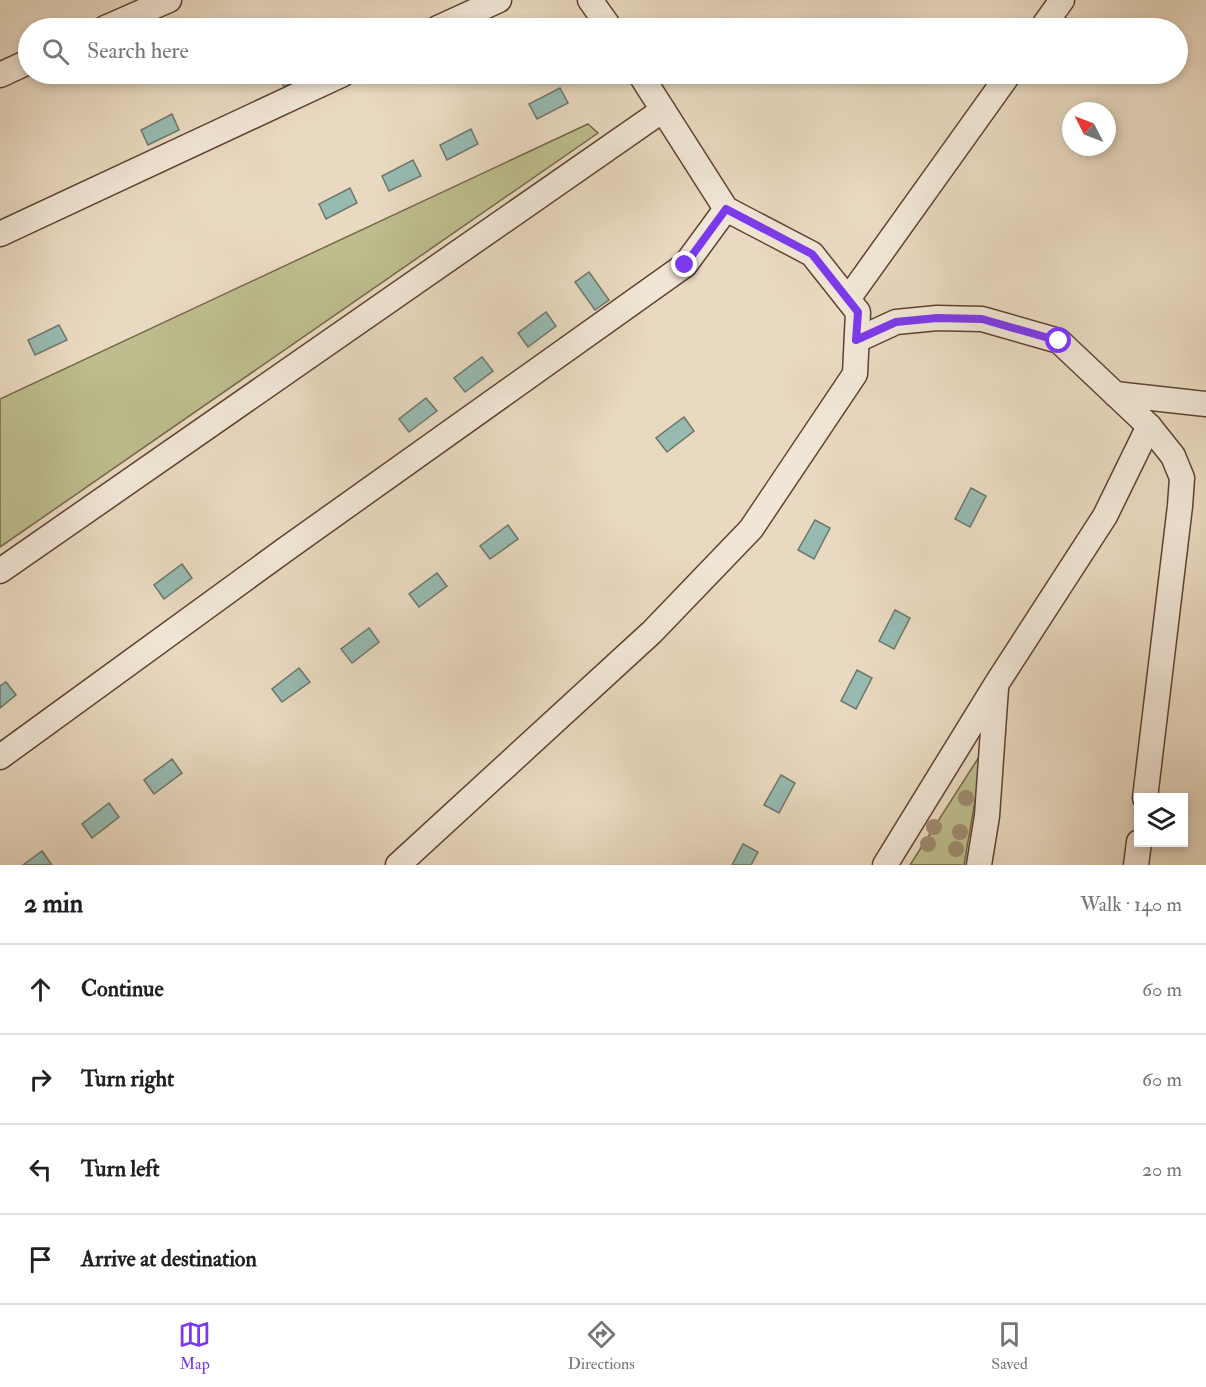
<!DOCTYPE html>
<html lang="en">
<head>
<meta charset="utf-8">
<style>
  :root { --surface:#fff; --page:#f6f6f6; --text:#202124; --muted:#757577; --line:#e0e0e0; --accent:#7c3aed }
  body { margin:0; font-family:"IM FELL Double Pica",serif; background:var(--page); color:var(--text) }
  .controls { position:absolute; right:18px; bottom:18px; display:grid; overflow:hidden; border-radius:0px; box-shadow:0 3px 9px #0003 }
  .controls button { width:54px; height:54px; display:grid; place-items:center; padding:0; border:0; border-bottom:2px solid var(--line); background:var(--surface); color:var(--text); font:30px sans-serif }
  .compass { position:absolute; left:1062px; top:102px; width:54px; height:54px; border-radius:50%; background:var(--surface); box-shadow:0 3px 9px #0003; rotate:312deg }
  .stop { position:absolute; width:18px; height:18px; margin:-14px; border:4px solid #7c3aed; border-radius:50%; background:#fff }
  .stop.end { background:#7c3aed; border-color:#fff; box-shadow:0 2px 6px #0008 }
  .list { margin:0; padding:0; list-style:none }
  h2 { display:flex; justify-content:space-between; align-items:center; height:78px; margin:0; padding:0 24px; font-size:26px }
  h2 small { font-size:20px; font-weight:400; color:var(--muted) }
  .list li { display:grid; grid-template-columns:39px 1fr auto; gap:18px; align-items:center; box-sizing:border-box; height:90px; padding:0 24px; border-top:2px solid var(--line) }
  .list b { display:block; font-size:22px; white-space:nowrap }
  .list em { font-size:20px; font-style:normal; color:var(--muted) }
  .icon { flex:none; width:33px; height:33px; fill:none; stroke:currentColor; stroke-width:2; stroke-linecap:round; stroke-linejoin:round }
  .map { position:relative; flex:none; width:1206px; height:865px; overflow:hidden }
  .search { position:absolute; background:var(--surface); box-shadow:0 3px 9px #0003; left:18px; right:18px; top:18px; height:66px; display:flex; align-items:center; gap:15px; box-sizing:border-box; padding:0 21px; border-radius:33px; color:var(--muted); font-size:22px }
  .sheet { height:438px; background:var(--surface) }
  nav { display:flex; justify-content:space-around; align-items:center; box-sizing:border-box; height:84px; border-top:2px solid var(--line); background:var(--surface); font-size:16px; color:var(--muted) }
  nav a { display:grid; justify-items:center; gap:3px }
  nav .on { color:var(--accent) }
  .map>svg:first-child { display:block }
  .green { fill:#bdbd8e; stroke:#766647; stroke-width:1.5 }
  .water { fill:#97bab1; stroke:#6d766a; stroke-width:1.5 }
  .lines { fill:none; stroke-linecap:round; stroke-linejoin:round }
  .minor-casing { stroke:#5e4230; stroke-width:27 }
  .minor { stroke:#f1e6d6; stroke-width:24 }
  .tree { fill:#9e8c72 }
  .route { stroke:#7c3aed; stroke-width:8 }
</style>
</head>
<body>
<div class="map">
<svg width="1206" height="865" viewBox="0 0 1206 865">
  <rect width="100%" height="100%" fill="#e9d9c0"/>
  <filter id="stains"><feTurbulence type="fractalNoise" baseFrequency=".00333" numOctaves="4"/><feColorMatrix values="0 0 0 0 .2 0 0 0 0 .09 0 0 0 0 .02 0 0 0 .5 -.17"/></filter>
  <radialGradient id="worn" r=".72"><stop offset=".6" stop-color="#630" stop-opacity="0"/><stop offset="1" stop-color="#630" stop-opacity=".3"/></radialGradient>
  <g class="green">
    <path d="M 588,124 L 598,133 L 0,547 L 0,399 Z"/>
    <path d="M 984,749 L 964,865 L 910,865 Z"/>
  </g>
  <g class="water">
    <path d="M 277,74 L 310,74 L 284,87 Z"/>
    <path d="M 560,88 L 568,103 L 537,119 L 529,104 Z"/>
    <path d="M 172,114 L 179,130 L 148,145 L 141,130 Z"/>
    <path d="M 471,129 L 478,144 L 447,160 L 440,145 Z"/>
    <path d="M 413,160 L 421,176 L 389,191 L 382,176 Z"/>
    <path d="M 350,188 L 357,203 L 326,219 L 319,204 Z"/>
    <path d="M 589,272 L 609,300 L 595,310 L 575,282 Z"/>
    <path d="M 546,312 L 556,326 L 528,347 L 518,333 Z"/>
    <path d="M 59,325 L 67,340 L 35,355 L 28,340 Z"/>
    <path d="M 482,357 L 493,371 L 465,392 L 454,378 Z"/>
    <path d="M 426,398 L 437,411 L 409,432 L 399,419 Z"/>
    <path d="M 684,417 L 694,431 L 667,452 L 656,438 Z"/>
    <path d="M 971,488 L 986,496 L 970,527 L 955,519 Z"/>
    <path d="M 815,520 L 830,528 L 814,559 L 798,550 Z"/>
    <path d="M 508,525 L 518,539 L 490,559 L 480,546 Z"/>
    <path d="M 182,564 L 192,578 L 164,599 L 154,585 Z"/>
    <path d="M 437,573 L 447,586 L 419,607 L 409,594 Z"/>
    <path d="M 895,610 L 910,618 L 894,649 L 879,641 Z"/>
    <path d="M 369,628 L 379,642 L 352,663 L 341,649 Z"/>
    <path d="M 299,668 L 310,682 L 282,702 L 272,689 Z"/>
    <path d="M 857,670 L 872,678 L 856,709 L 841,701 Z"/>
    <path d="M 6,682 L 16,695 L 0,708 L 0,686 Z"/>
    <path d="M 172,759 L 182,773 L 154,794 L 144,780 Z"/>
    <path d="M 781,775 L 795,783 L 779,813 L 764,805 Z"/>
    <path d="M 109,803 L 119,817 L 92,838 L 82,824 Z"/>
    <path d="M 743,844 L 758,852 L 751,865 L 732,865 Z"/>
    <path d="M 42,851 L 52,865 L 23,865 Z"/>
  </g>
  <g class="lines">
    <g class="minor-casing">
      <g id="minor">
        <path d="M 590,0 L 610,28"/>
        <path d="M 105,28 L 169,0"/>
        <path d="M 438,28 L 499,0"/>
        <path d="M 1042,28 L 1062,0"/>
        <path d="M 0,75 L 28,62"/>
        <path d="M 0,234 L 343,74"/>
        <path d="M 848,299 L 1009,74"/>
        <path d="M 857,340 L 896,322 L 937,318 L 982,319 L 1059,341 L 1149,426 L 1173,456 L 1182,478 L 1180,506 L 1145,798"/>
        <path d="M 1115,394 L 1206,404"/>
        <path d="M 0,571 L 663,110"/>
        <path d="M 0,757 L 286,549 L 685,265 L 726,209"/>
        <path d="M 398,865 L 652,632 L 751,529 L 855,374 L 858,312 L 812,254 L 726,209 L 640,74"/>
        <path d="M 885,865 L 997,683 L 1105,516 L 1149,426"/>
        <path d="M 979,865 L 987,816 L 996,688"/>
        <path d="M 1136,865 L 1139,842"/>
      </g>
    </g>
    <use href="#minor" class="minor"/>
  </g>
  <g class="tree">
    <circle cx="966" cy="798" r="8"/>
    <circle cx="934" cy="827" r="8"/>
    <circle cx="960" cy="832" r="8"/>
    <circle cx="928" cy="844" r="8"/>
    <circle cx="956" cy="849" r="8"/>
  </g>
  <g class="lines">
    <path class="route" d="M 685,265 L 726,209 L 812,254 L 858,312 L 856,340 L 896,322 L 937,318 L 982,319 L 1059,341"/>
  </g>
  <rect width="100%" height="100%" filter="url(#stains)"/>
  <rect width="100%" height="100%" fill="url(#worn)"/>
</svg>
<div class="controls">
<button><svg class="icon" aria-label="layers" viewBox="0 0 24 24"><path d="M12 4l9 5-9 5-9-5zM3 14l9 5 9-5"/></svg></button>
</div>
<svg class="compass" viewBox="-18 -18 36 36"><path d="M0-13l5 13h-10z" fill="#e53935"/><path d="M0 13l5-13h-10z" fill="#757577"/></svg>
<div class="stop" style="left:1059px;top:341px"></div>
<div class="stop end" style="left:685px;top:265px"></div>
<div class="search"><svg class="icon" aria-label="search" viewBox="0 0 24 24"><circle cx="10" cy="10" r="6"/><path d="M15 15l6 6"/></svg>Search here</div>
</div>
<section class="sheet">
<h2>2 min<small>Walk · 140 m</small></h2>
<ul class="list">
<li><svg class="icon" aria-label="ahead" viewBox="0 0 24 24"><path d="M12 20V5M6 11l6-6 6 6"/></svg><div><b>Continue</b></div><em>60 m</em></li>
<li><svg class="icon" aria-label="right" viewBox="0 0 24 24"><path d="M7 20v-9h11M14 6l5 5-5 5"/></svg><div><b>Turn right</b></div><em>60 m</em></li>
<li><svg class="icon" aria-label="left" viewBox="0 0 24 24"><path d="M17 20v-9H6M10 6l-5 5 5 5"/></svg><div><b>Turn left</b></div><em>20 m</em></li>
<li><svg class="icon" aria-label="arrive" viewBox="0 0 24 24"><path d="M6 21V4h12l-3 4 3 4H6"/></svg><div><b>Arrive at destination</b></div></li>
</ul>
</section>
<nav>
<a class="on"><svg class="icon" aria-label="map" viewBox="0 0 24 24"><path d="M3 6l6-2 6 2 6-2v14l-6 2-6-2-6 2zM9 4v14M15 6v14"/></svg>Map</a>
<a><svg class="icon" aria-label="directions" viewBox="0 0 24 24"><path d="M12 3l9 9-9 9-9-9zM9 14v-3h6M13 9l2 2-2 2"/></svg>Directions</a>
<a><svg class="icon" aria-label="saved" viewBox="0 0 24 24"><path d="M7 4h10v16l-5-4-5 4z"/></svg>Saved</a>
</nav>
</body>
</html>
